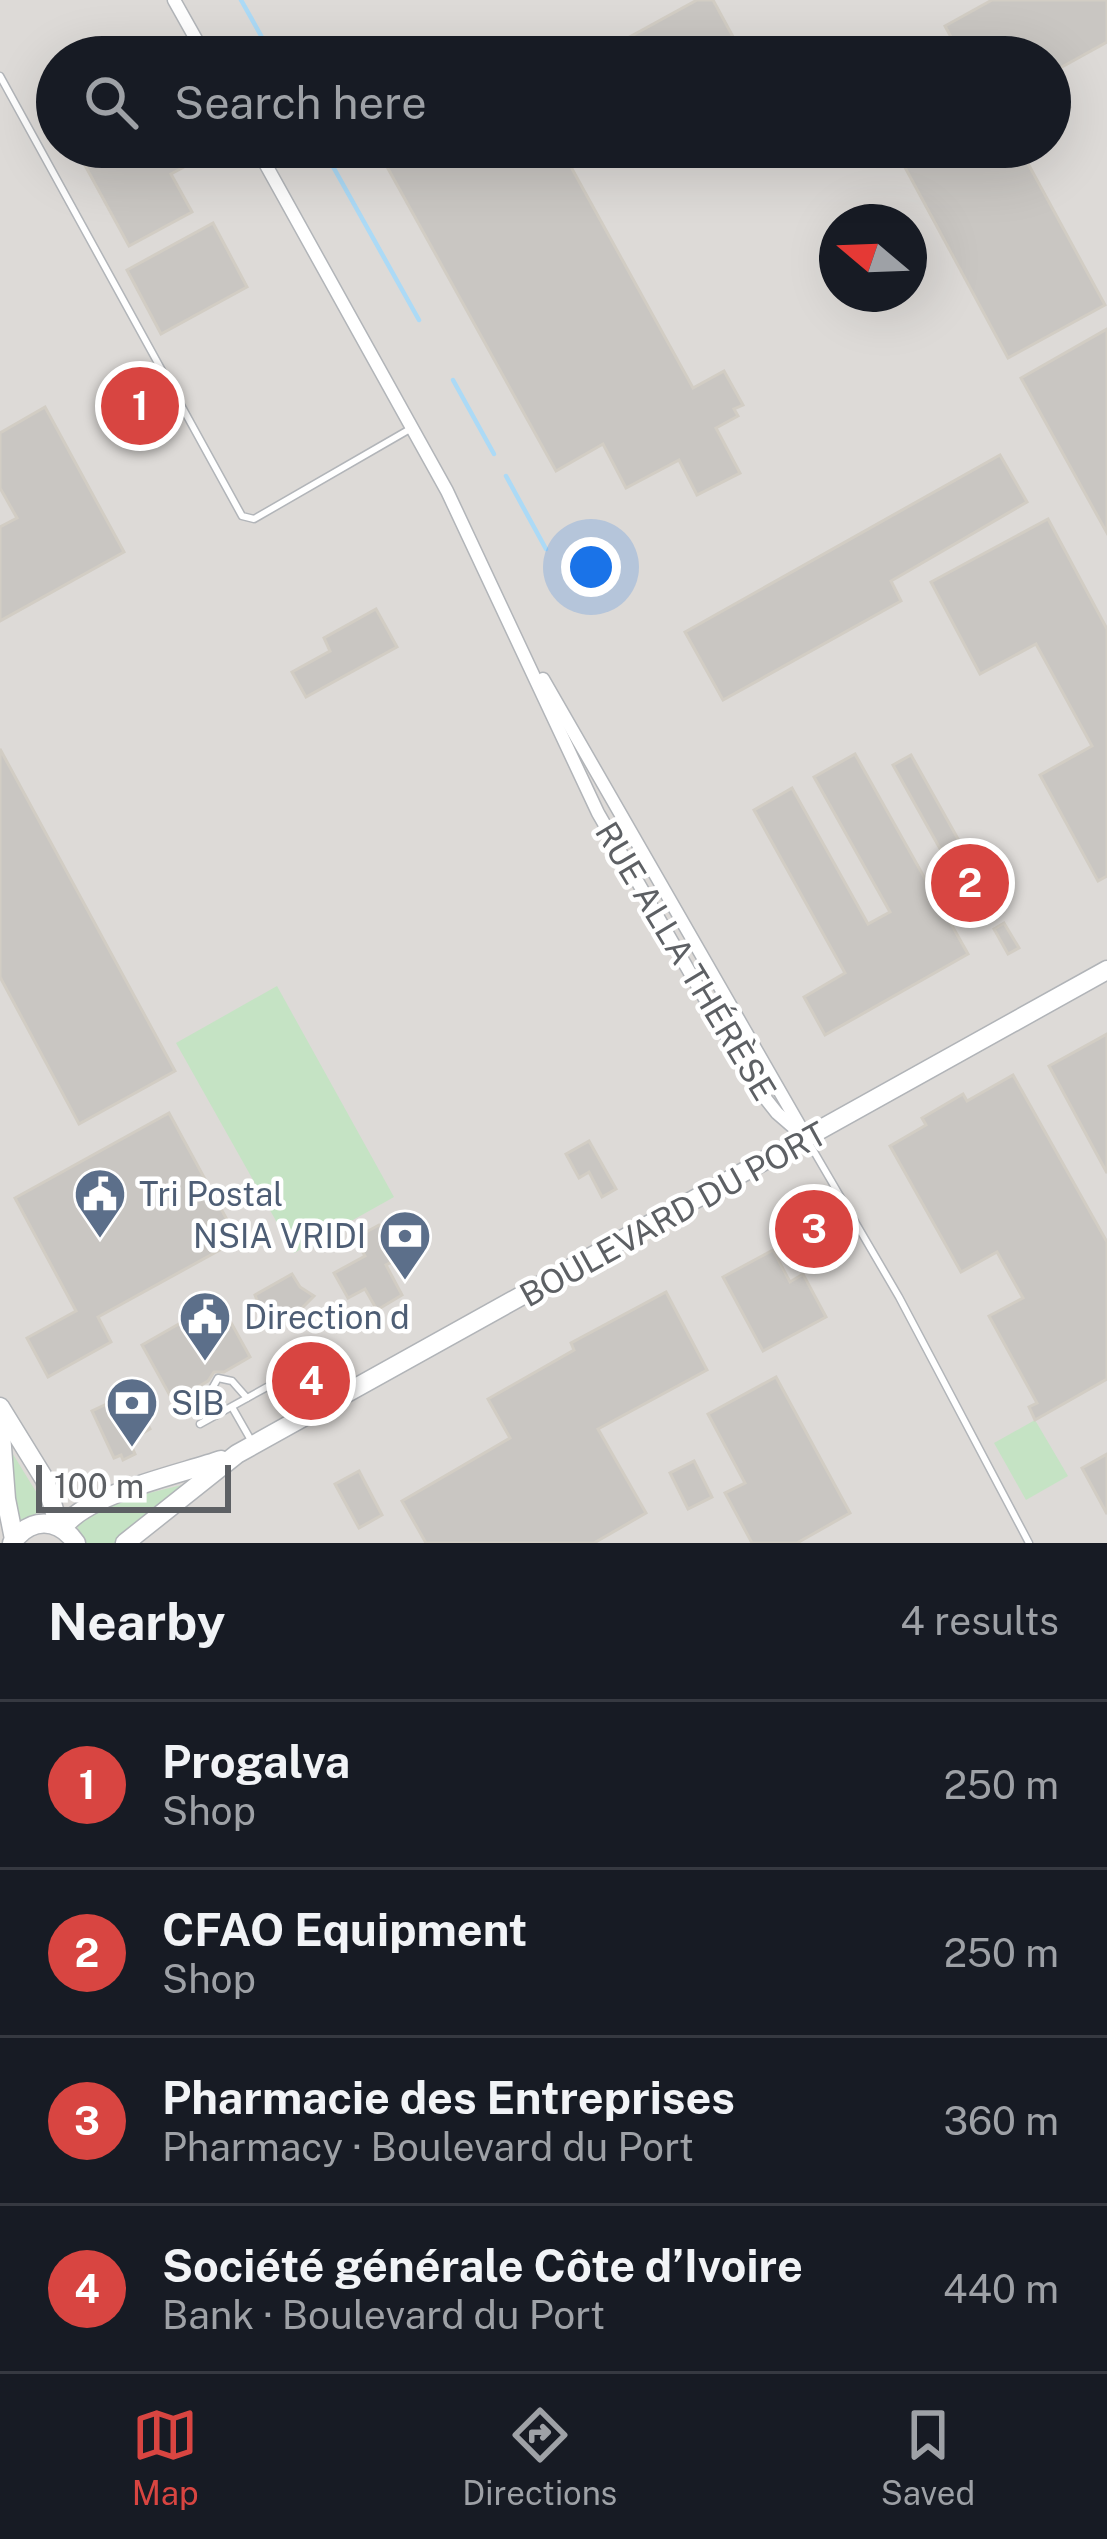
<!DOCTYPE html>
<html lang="en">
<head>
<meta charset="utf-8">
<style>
  :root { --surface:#171b24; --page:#20242c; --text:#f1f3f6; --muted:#9ea1a6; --line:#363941; --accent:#d84541 }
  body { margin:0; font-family:"Public Sans",sans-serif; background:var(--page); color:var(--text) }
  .compass { position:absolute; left:819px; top:204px; width:108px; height:108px; border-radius:50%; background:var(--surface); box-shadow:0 12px 48px #0002; rotate:289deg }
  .scale { position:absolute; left:36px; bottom:30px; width:195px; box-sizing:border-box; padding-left:12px; border:6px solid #5d6064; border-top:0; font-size:33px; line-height:42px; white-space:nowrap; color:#5d6064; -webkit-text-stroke:9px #fff; paint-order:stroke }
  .you { position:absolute; left:591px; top:567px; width:42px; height:42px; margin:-30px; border:9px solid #fff; border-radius:50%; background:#1a73e8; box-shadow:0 0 0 18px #1a73e833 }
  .badge { display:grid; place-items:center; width:78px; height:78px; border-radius:50%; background:var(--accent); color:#fff; font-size:39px; font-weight:700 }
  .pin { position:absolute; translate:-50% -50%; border:6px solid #fff; box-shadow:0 3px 12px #0006 }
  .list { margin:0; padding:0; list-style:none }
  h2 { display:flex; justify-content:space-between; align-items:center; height:156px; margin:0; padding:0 48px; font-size:51px }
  h2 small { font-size:39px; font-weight:400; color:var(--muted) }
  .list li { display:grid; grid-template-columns:78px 1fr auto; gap:36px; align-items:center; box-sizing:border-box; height:168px; padding:0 48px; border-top:3px solid var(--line) }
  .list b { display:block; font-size:45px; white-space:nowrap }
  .list p { margin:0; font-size:39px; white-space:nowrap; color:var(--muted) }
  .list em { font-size:39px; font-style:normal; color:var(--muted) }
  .icon { flex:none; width:66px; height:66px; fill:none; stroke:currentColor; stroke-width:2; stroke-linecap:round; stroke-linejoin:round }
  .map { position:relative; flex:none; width:1107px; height:1543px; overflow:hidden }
  .search { position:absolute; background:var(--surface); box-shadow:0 12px 48px #0002; left:36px; right:36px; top:36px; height:132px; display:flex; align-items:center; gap:30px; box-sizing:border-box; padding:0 42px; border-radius:66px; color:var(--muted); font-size:45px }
  .sheet { height:828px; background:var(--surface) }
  nav { display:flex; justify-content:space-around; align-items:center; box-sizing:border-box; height:168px; border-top:3px solid var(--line); background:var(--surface); font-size:33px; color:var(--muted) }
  nav a { display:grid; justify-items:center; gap:6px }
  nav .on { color:var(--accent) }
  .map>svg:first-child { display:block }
  .industrial { fill:#dddad7; fill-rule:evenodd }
  .green { fill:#c5e3c4 }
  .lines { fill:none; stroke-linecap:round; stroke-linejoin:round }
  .stream { stroke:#acdaf6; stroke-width:4.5 }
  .building { fill:#c9c6c2; stroke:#d2cdc4; stroke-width:3 }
  .lane-casing { stroke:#b2b5b9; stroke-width:9 }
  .street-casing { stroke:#b2b5b9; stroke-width:15 }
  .secondary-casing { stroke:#b1b4b8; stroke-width:21 }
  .lane { stroke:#fff; stroke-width:6 }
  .street { stroke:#fff; stroke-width:12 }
  .secondary { stroke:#fff; stroke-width:18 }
  .labels { text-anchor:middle; stroke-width:9; stroke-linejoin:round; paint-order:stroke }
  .street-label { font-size:33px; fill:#5d6064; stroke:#fff }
  .service-label { font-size:33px; fill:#4e5e75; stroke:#fff; text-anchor:start }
</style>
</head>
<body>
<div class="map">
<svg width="1107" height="1543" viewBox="0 0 1107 1543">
  <rect width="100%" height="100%" fill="#eeebe5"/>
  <path class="industrial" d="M 0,0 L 1107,0 L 1107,1543 L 0,1543 ZM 57,57 L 1050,57 L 1050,147 L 57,147 ZM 837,222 L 909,222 L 909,294 L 837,294 Z"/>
  <g class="green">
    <path d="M 277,986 L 394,1197 L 294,1253 L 176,1043 Z"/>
    <path d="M 1035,1420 L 1068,1476 L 1026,1500 L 994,1443 Z"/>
    <path d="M 11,1451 L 46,1508 L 12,1527 Z"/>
    <path d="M 186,1484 L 115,1543 L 84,1543 L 74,1519 L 104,1504 Z"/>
  </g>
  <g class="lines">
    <g class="stream">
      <path d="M 241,0 L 273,57"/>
      <path d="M 322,147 L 419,320"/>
      <path d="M 453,380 L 494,454"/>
      <path d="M 506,476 L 546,549"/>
    </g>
  </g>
  <g class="building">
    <path d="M 697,0 L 713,0 L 744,57 L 593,57 Z"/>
    <path d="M 992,0 L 1107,0 L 1107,42 L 1051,73 L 1070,107 L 1050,118 L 1050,57 L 962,57 L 945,26 Z"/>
    <path d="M 75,147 L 196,147 L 202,157 L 171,174 L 192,212 L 129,246 Z"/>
    <path d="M 376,147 L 560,147 L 693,388 L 724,371 L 743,405 L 734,409 L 738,416 L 716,428 L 740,473 L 697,495 L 679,460 L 626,488 L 603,444 L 556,471 Z"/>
    <path d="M 894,147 L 1019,147 L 1105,305 L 1008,358 Z"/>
    <path d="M 213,223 L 247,287 L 161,334 L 127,270 Z"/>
    <path d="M 1107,329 L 1107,533 L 1021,378 Z"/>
    <path d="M 45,407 L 124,552 L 0,621 L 0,527 L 17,518 L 0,488 L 0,433 Z"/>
    <path d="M 1000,455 L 1027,502 L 891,581 L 901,601 L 723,700 L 685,632 Z"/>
    <path d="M 1048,519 L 1107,629 L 1107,876 L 1098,881 L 1040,775 L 1092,746 L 1036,644 L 980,674 L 931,582 Z"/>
    <path d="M 376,609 L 397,647 L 306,697 L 292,672 L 330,651 L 324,638 Z"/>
    <path d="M 0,749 L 175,1071 L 79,1124 L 0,977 Z"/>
    <path d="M 855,754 L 937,900 L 961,886 L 893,765 L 911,755 L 986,889 L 956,906 L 961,916 L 950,922 L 968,954 L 825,1035 L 804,997 L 845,973 L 754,810 L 792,788 L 868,924 L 890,912 L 814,777 Z"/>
    <path d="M 1004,923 L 1019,948 L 1008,954 L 994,929 Z"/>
    <path d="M 1107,1034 L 1107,1173 L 1049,1066 Z"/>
    <path d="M 1013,1075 L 1107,1242 L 1107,1379 L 1035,1420 L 1029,1407 L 1037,1403 L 989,1316 L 1023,1298 L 997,1252 L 961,1272 L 890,1146 L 926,1125 L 922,1118 L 963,1094 L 967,1101 Z"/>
    <path d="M 169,1113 L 238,1240 L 98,1317 L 111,1342 L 48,1377 L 27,1338 L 76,1311 L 15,1198 Z"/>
    <path d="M 589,1141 L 616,1189 L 602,1197 L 589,1172 L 579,1178 L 566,1154 Z"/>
    <path d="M 379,1225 L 407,1254 L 386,1265 L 402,1295 L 377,1310 L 365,1289 L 348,1298 L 334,1273 L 365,1256 L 355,1238 Z"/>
    <path d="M 773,1250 L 790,1282 L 803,1274 L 826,1317 L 763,1351 L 723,1277 Z"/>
    <path d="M 292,1274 L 300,1287 L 314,1296 L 292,1318 L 269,1332 L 255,1295 Z"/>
    <path d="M 666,1292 L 707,1370 L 598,1429 L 646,1513 L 594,1543 L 426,1543 L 402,1501 L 510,1438 L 488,1399 L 574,1350 L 571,1343 Z"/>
    <path d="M 219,1301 L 250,1357 L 224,1372 L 214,1372 L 208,1381 L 173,1401 L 142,1345 Z"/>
    <path d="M 776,1377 L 850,1513 L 797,1543 L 752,1543 L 725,1493 L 745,1483 L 708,1414 Z"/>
    <path d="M 111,1402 L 117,1416 L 138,1405 L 150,1429 L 129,1441 L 135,1454 L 123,1460 L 121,1455 L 114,1458 L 92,1411 Z"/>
    <path d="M 1107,1454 L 1107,1514 L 1082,1468 Z"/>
    <path d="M 694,1461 L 712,1497 L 688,1509 L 670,1473 Z"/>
    <path d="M 359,1471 L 382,1515 L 359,1528 L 335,1484 Z"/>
  </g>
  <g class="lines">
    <g class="lane-casing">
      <g id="lane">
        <path d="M 0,76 L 242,516 L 254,519 L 410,429"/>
        <path d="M 809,1143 L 899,1297 L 1029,1543"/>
        <path d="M 232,1407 L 252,1442"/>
        <path d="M 217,1415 L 209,1394 L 218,1378 L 232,1381 L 247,1398"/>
        <path d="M 200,1424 L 267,1387"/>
      </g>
    </g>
    <g class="street-casing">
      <g id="street">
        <path d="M 174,0 L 206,57"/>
        <path d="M 256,147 L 447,491 L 598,813 L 754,1084 L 777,1113 L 807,1139"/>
        <path d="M 543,679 L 802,1130"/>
      </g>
    </g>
    <g class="secondary-casing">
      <g id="secondary">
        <path d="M 0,1407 L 45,1480 L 59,1526"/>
        <path d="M 0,1421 L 6,1499 L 14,1539"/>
        <path d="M 63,1528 C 85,1494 181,1474 221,1460"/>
        <path d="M 12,1543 C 30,1517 58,1517 76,1543"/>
        <path d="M 125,1543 L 237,1454 L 1107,970"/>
      </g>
    </g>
    <use href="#lane" class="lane"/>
    <use href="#street" class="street"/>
    <use href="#secondary" class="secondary"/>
  </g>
  <defs>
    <g id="civic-pin" transform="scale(2.7)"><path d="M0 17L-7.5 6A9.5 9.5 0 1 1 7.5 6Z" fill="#5c6f8a" stroke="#fff"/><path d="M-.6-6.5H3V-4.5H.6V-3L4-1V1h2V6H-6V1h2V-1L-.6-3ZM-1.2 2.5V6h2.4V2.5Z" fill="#fff"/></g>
    <g id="bank-pin" transform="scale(2.7)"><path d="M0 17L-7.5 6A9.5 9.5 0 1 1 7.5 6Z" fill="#5c6f8a" stroke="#fff"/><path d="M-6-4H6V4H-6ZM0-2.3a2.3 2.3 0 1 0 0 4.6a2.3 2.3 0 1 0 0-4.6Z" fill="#fff"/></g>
  </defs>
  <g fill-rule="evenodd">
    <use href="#civic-pin" x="100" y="1194"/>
    <use href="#bank-pin" x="405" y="1236"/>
    <use href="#civic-pin" x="205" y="1317"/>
    <use href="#bank-pin" x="132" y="1403"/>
  </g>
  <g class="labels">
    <g class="street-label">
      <text transform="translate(686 961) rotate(59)" y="12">RUE ALLA THÉRÈSE</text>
      <text transform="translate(673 1214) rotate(-29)" y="12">BOULEVARD DU PORT</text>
    </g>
    <g class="service-label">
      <text x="139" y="1206">Tri Postal</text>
      <text x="366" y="1248" text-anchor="end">NSIA VRIDI</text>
      <text x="244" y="1329">Direction d</text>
      <text x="171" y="1415">SIB</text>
    </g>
  </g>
</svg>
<svg class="compass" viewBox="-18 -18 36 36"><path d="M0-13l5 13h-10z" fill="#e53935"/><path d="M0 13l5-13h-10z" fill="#9ea1a6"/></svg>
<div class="scale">100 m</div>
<div class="you"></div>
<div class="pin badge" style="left:140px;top:406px">1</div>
<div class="pin badge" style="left:970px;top:883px">2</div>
<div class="pin badge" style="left:814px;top:1229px">3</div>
<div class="pin badge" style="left:311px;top:1381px">4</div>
<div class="search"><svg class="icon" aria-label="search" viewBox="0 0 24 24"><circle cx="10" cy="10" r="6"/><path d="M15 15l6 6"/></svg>Search here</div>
</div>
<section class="sheet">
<h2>Nearby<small>4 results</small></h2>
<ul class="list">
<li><span class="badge">1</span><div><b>Progalva</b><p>Shop</p></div><em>250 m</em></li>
<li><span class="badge">2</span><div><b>CFAO Equipment</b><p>Shop</p></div><em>250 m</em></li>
<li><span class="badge">3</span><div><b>Pharmacie des Entreprises</b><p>Pharmacy · Boulevard du Port</p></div><em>360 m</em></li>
<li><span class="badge">4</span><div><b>Société générale Côte d’Ivoire</b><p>Bank · Boulevard du Port</p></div><em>440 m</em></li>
</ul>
</section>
<nav>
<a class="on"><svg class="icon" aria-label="map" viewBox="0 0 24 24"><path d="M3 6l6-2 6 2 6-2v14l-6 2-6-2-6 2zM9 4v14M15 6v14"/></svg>Map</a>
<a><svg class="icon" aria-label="directions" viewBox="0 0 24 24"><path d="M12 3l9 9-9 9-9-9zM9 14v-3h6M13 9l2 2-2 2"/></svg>Directions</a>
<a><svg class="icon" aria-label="saved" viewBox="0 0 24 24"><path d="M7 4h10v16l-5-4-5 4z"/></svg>Saved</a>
</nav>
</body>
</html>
